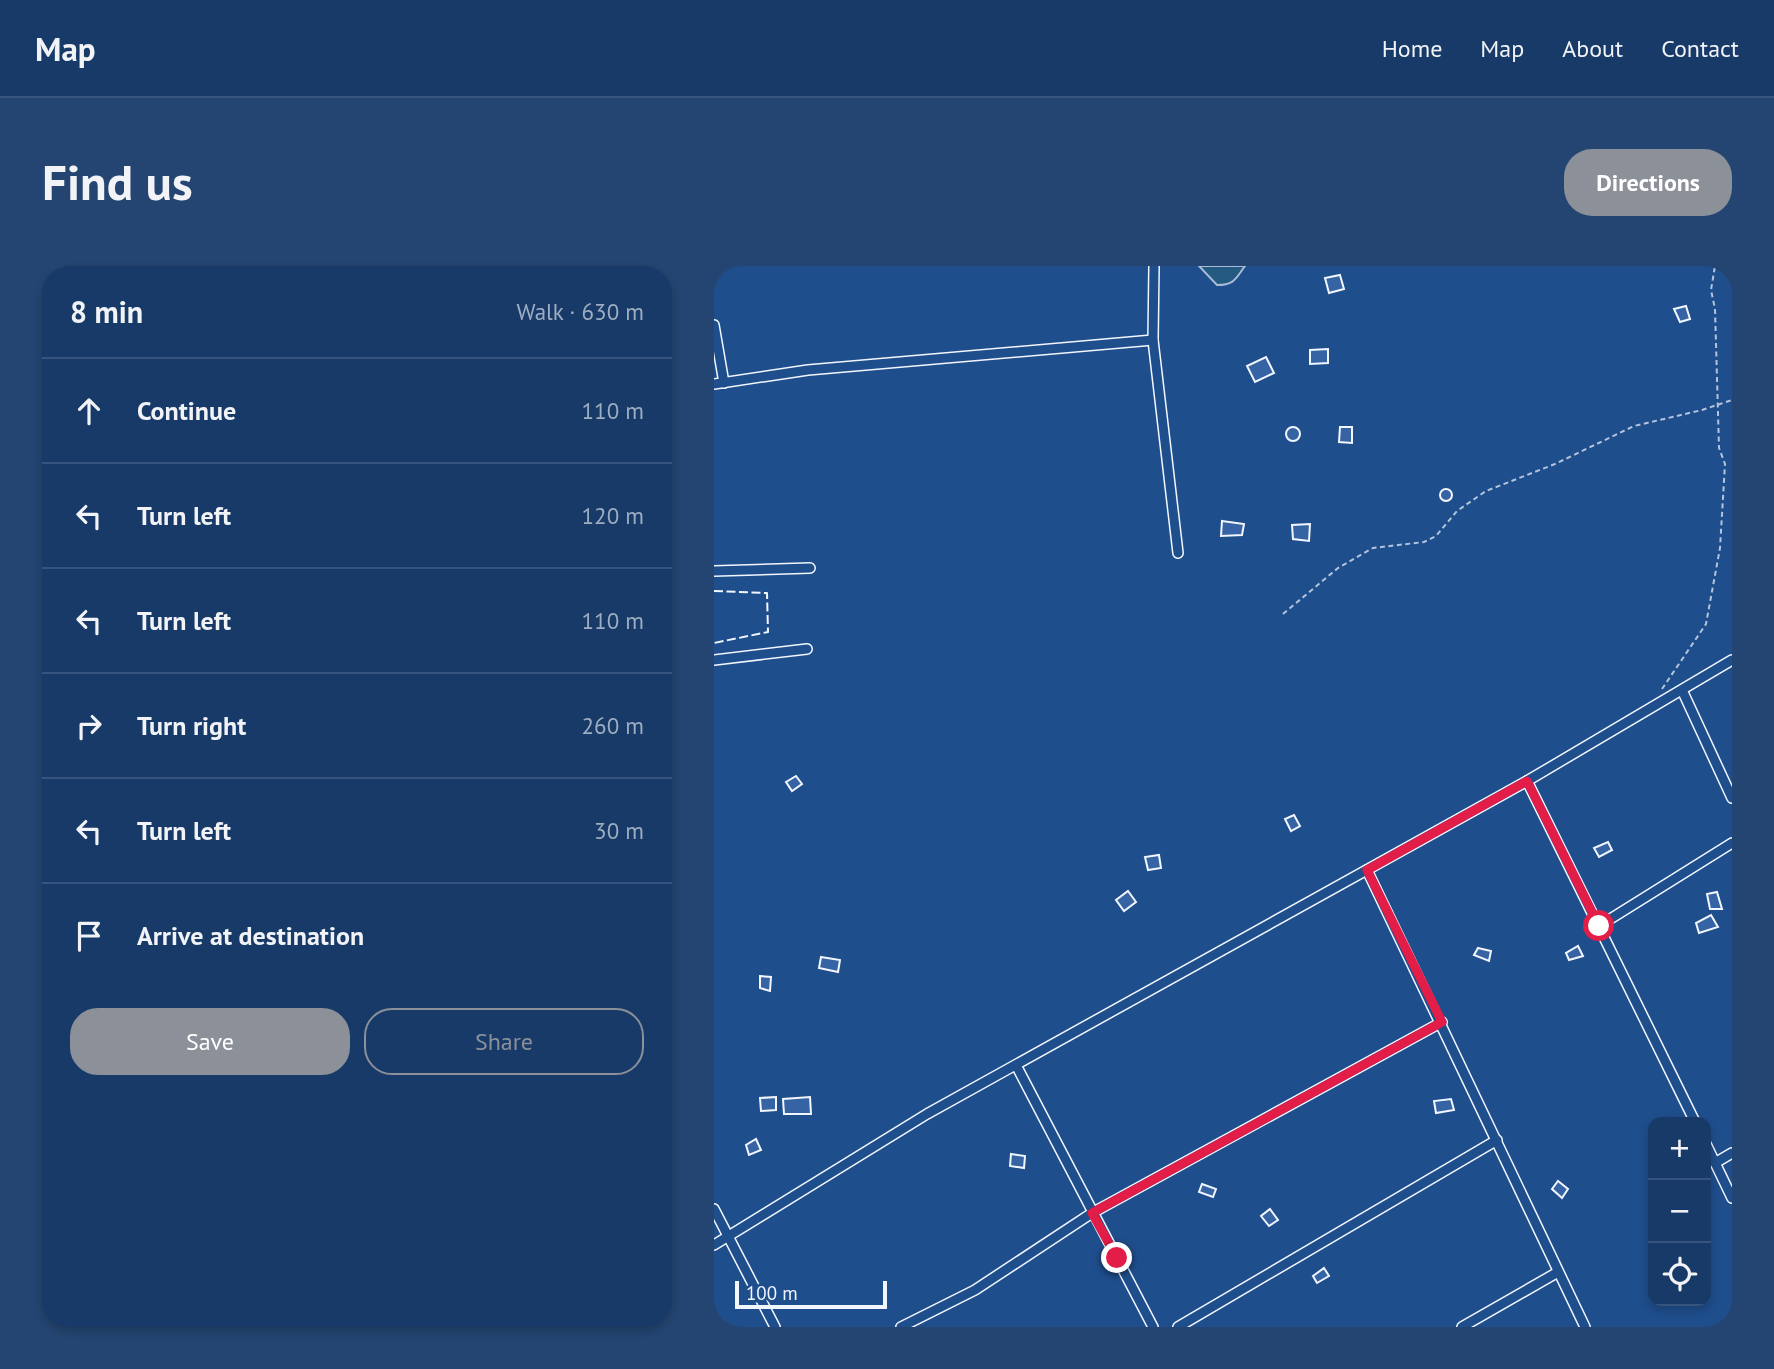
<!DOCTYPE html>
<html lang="en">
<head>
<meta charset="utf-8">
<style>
  :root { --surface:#173a69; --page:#244571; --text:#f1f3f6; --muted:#9eadc0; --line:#36547d; --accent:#8c9099 }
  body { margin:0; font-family:"PT Sans",sans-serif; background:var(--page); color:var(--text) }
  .controls { position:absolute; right:21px; bottom:21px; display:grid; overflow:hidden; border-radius:14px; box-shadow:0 4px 10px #0003 }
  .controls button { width:63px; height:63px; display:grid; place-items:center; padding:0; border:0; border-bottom:2px solid var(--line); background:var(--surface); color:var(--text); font:35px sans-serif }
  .scale { position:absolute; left:21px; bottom:18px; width:152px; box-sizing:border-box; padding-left:7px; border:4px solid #f2f6ff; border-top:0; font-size:19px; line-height:24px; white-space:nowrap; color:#f2f6ff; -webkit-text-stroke:5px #1f4e8c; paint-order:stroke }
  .stop { position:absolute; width:21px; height:21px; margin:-16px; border:5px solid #e11d48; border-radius:50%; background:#fff }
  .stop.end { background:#e11d48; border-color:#fff; box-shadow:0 2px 7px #0008 }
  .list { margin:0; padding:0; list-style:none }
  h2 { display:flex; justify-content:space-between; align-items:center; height:91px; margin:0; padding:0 28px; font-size:30px }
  h2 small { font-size:23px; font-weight:400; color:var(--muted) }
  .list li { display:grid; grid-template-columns:46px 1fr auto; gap:21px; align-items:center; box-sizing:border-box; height:105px; padding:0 28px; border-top:2px solid var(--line) }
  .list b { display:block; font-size:26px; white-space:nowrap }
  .list em { font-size:23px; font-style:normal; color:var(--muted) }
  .actions { display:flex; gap:14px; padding:21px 28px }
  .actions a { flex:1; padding:16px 0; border:2px solid var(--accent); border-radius:28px; text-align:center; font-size:24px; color:var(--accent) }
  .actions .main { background:var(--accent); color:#fff }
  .icon { flex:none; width:38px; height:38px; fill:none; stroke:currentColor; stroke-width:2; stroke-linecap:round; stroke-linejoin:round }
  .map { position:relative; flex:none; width:1018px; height:1061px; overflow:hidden; border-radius:28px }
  header { display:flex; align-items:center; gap:42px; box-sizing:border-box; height:98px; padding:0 35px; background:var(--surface); border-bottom:2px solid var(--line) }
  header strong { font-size:33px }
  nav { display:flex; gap:38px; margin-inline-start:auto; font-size:24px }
  .intro { display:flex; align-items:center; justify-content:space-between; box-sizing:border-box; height:168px; padding:0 42px }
  h1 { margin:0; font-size:49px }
  .button { padding:18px 32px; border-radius:28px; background:var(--accent); color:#fff; font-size:24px; font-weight:700 }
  main { display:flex; gap:42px; padding:0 42px }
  aside { flex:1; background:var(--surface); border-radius:28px; box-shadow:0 4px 10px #0003 }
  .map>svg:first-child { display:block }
  .green { fill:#245a82; stroke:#a8bbd7; stroke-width:2 }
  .building { fill:#3563a3; stroke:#f2f6ff; stroke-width:2 }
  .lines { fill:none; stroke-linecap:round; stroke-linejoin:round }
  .minor-casing { stroke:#f2f6ff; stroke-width:12 }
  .path { stroke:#b3c4dc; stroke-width:2; stroke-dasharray:5 3.5; stroke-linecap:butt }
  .minor { stroke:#1f4e8c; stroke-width:9 }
  .fence { stroke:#f2f6ff; stroke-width:2; stroke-dasharray:9 3.5; stroke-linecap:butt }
  .route { stroke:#e11d48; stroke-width:9 }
</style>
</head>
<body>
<header>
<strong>Map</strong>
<nav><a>Home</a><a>Map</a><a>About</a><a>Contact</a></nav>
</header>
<div class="intro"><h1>Find us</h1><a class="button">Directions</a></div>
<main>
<aside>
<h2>8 min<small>Walk · 630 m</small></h2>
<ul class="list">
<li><svg class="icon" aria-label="ahead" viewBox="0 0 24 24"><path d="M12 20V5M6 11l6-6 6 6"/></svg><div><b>Continue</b></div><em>110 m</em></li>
<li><svg class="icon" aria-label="left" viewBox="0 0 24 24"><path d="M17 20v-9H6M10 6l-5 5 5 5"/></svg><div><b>Turn left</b></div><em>120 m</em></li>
<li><svg class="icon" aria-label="left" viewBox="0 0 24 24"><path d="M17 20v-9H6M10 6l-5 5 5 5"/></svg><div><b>Turn left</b></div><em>110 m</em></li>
<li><svg class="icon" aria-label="right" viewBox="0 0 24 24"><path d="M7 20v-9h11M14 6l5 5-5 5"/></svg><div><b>Turn right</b></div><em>260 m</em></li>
<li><svg class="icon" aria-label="left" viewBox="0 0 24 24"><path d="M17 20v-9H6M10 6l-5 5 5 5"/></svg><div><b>Turn left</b></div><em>30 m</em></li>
<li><svg class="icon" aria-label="arrive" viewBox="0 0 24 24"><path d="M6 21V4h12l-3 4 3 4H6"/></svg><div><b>Arrive at destination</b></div></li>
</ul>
<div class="actions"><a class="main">Save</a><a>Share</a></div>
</aside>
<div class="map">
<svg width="1018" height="1061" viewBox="0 0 1018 1061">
  <rect width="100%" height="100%" fill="#1f4e8c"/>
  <path class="green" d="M 485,0 L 531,0 C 522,12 521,19 503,19 Z"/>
  <g class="building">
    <path d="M 626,9 L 630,23 L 615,27 L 611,12 Z"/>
    <path d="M 972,40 L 976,53 L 966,56 L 960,43 Z"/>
    <path d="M 614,83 L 614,97 L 596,98 L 596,84 Z"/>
    <path d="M 552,91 L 560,107 L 541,116 L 533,100 Z"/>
    <path d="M 626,161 L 638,161 L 638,177 L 625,176 Z"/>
    <circle cx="579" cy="168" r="7"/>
    <circle cx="732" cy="229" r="6"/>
    <path d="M 508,255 L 530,258 L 528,269 L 507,270 Z"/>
    <path d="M 596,258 L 595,275 L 579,273 L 578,259 Z"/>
    <path d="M 82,510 L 88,518 L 78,525 L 72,516 Z"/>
    <path d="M 580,549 L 586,560 L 577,565 L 571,553 Z"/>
    <path d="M 894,576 L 898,584 L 885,591 L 880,582 Z"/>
    <path d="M 445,589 L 447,602 L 434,604 L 431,591 Z"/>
    <path d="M 414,625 L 422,636 L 410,645 L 402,634 Z"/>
    <path d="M 1003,626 L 1008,643 L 996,643 L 993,628 Z"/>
    <path d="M 997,649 L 1004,661 L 985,667 L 982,657 Z"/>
    <path d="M 864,680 L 869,690 L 855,694 L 852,687 Z"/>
    <path d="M 764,682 L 777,685 L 775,695 L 760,689 Z"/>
    <path d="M 107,691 L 126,694 L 124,706 L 105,702 Z"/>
    <path d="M 46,710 L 57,711 L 56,725 L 46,722 Z"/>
    <path d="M 62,831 L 62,844 L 47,845 L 46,832 Z"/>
    <path d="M 96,831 L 97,848 L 70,848 L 69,833 Z"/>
    <path d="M 737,833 L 740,844 L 722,847 L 720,835 Z"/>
    <path d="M 42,873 L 47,884 L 35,889 L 32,879 Z"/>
    <path d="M 297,888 L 311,890 L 310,902 L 296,900 Z"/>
    <path d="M 844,915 L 854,923 L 848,932 L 838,923 Z"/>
    <path d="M 488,918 L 502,923 L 499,931 L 485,926 Z"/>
    <path d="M 556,943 L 564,954 L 555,960 L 547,950 Z"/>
    <path d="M 610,1002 L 615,1010 L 603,1017 L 599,1010 Z"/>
  </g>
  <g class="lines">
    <g class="minor-casing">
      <g id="minor">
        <path d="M 440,0 L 439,74 L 464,287"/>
        <path d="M 0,59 L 10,117"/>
        <path d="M 0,118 L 94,104 L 439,74"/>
        <path d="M 0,305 L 96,302"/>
        <path d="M 0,394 L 93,383"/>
        <path d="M 968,424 L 1018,532"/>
        <path d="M 813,515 L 981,856"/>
        <path d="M 653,604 L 871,1061"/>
        <path d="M 885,660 L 1018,577"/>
        <path d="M 302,799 L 439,1061"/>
        <path d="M 992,878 L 1018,932"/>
        <path d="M 1001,897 L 1018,887"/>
        <path d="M 0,943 L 61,1061"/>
        <path d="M 0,979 L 213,848 L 813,515 L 1018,394"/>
        <path d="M 187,1061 L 261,1024 L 378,947 L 728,756"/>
        <path d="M 464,1061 L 783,874"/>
        <path d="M 748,1061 L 844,1006"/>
      </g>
    </g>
    <g class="path">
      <path d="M 569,348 L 624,302 L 659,282 L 710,276 L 722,270 L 743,245 L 772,225 L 841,198 L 920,160 L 988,144 L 1018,134"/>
      <path d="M 948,423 L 992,358 L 1006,282 L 1011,198 L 1005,182 L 1001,43 L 997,24 L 1001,0"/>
    </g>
    <use href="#minor" class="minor"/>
    <path class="fence" d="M 0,325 L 53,327 L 54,366 L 0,377"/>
  </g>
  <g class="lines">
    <path class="route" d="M 403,992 L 378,947 L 728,756 L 653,604 L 813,515 L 885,660"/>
  </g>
</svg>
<div class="controls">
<button>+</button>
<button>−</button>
<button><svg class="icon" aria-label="locate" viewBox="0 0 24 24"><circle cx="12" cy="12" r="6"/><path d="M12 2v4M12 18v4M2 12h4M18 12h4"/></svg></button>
</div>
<div class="scale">100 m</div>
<div class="stop" style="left:885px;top:660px"></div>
<div class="stop end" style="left:403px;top:992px"></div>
</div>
</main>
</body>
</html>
